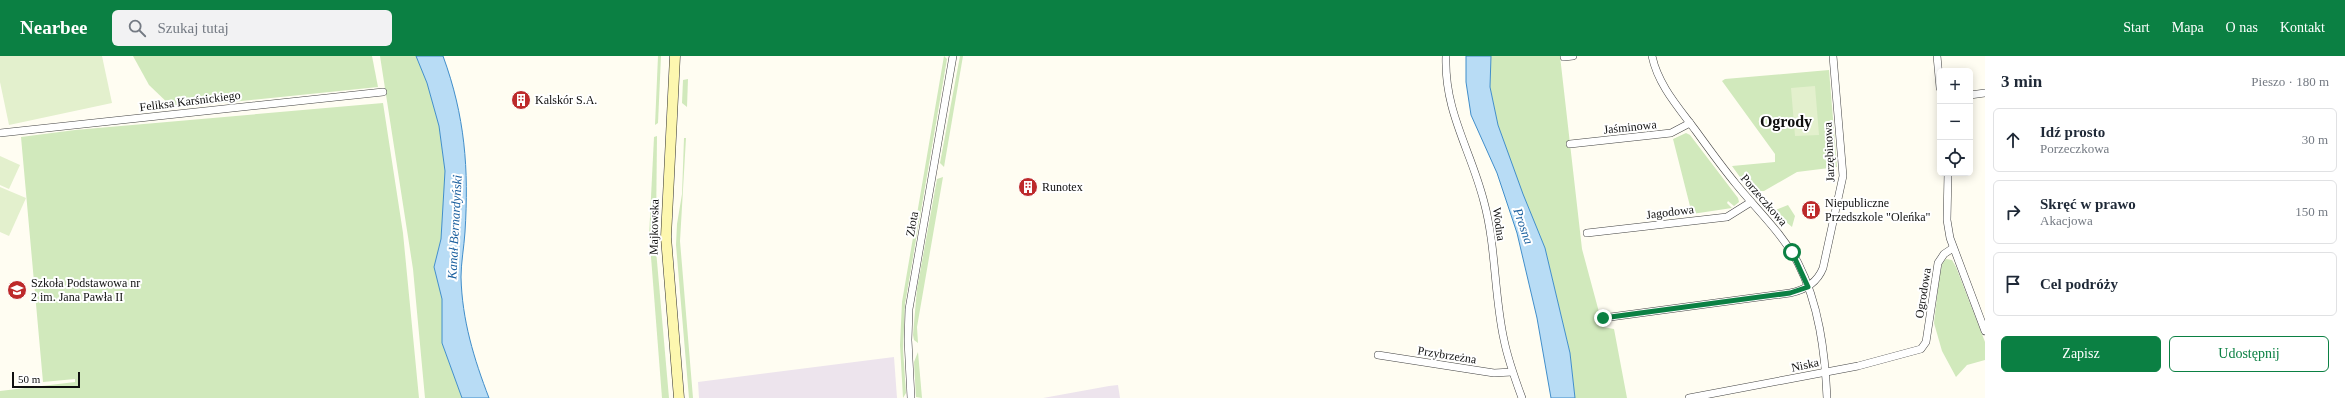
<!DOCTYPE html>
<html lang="pl">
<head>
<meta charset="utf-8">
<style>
  :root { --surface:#fff; --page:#f2f2f3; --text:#1f2937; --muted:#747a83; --line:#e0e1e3; --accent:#0b8043 }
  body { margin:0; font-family:"Times New Roman",serif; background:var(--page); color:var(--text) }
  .controls { position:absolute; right:12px; top:12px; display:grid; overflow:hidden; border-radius:6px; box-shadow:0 2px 10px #0003 }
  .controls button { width:36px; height:36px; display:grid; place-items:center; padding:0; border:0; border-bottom:1px solid var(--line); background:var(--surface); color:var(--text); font:20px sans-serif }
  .scale { position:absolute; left:12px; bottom:10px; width:68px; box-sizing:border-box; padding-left:4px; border:2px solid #0f0f0f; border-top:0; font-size:11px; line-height:14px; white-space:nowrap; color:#0f0f0f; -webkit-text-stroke:3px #fff; paint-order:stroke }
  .stop { position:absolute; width:12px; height:12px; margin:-9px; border:3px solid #0b8043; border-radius:50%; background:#fff }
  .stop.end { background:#0b8043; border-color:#fff; box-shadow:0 1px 4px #0008 }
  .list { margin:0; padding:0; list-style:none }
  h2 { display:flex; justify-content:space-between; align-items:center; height:52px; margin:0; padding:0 16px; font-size:17px }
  h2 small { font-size:13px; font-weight:400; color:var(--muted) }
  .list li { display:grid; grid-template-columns:26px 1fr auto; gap:12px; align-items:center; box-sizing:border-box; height:64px; margin:0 8px 8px; padding:0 8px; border:1px solid var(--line); border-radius:6px }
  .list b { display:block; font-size:15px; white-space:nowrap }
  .list p { margin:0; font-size:13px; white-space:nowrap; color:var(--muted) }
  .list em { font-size:13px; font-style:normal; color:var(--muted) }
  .actions { display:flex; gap:8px; padding:12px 16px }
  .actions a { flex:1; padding:9px 0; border:1px solid var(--accent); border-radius:6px; text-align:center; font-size:14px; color:var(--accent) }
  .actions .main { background:var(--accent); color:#fff }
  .icon { flex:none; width:22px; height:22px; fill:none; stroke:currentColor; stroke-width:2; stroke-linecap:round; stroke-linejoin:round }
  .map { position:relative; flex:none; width:1985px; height:342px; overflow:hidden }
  header { display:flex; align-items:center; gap:24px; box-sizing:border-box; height:56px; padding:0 20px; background:var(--accent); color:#fff }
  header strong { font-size:19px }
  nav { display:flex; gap:22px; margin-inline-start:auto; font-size:14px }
  .search { width:280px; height:36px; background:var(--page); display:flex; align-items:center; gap:10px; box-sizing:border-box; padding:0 14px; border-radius:6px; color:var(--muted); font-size:15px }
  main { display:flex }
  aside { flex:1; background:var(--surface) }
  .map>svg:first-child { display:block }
  .industrial { fill:#ede4ed }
  .green { fill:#d1e9bc }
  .pitch { fill:#e3f0cd }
  .water { fill:#b8dcf5; stroke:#418eca }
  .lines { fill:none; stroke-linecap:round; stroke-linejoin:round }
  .street-casing { stroke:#424242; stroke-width:8 }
  .secondary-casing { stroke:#313131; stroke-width:11 }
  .street { stroke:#fff; stroke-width:7 }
  .secondary { stroke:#fdf7af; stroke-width:10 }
  .route { stroke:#0b8043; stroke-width:5 }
  .labels { text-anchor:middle; stroke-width:4; stroke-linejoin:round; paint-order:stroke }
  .poi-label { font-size:12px; fill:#0f0f0f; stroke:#fff; text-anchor:start }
  .street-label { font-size:12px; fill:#0f0f0f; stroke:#fff }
  .water-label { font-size:13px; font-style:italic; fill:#1b609f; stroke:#fff }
  .district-label { font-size:16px; font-weight:bold; fill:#0f0f0f; stroke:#fff }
</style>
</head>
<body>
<header>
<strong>Nearbee</strong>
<div class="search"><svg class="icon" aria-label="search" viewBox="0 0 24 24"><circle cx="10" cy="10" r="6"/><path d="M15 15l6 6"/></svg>Szukaj tutaj</div>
<nav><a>Start</a><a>Mapa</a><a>O nas</a><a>Kontakt</a></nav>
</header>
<main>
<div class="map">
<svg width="1985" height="342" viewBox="0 0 1985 342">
  <rect width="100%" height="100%" fill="#fffdf2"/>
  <g class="industrial">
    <path d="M 894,301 L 897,342 L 699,342 L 698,326 Z"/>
    <path d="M 1118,329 L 1120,342 L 1043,342 L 1109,330 Z"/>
  </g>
  <g class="green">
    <path d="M 133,0 L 372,0 L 378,31 L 173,52 L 149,29 Z"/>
    <path d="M 380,0 L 416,0 L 427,27 L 439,70 L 445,115 L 441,183 L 434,211 L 442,243 L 442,287 L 462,342 L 425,342 L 413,213 Z"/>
    <path d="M 658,0 L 661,0 L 658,67 L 655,69 Z"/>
    <path d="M 944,0 L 947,3 L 905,248 L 903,293 L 906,337 L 903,342 L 900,289 L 902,246 Z"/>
    <path d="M 960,0 L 963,0 L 944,111 L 940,107 Z"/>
    <path d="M 1491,0 L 1560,0 L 1582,193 L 1603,271 L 1614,273 L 1627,342 L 1575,342 L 1570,297 L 1545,192 L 1523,140 L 1498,69 L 1490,31 Z"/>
    <path d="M 1829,14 L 1837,111 L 1797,116 L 1764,135 L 1750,135 L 1732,110 L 1775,106 L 1775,98 L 1722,25 L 1725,23 Z"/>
    <path d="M 688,23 L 687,51 L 682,47 L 683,24 Z"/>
    <path d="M 383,47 L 403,177 L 419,342 L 0,342 L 0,335 L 75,326 L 75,323 L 43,326 L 21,81 L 75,74 Z"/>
    <path d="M 1686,77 L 1690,79 L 1738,142 L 1739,146 L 1734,150 L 1728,145 L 1727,147 L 1732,152 L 1692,158 L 1673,83 Z"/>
    <path d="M 657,80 L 656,173 L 653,179 L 649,181 L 654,81 Z"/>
    <path d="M 684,82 L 686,82 L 680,185 L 693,342 L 689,342 L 676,189 L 677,168 L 682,138 Z"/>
    <path d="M 943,121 L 917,271 L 918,287 L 914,284 L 913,279 L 917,233 L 937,123 Z"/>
    <path d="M 1788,149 L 1795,160 L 1792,171 L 1773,155 Z"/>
    <path d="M 650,188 L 656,194 L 669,342 L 662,342 Z"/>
    <path d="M 1946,203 L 1952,204 L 1956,211 L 1985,286 L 1985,304 L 1967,309 L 1956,321 L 1942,295 L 1934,267 L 1939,224 L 1942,208 Z"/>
    <path d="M 918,296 L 922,342 L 916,341 L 914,306 Z"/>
  </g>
  <g class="pitch">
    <path d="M 0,0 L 102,0 L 112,47 L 9,69 L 0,26 Z"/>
    <path d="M 1815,30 L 1819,79 L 1795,80 L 1791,32 Z"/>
    <path d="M 0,100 L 20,109 L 9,133 L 0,129 Z"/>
    <path d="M 0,131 L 26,142 L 9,180 L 0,176 Z"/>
  </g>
  <g class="water">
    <path d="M 416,0 L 443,0 C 465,60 469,113 465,176 C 464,191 461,207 461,221 C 462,264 474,303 489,342 L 462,342 L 442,287 L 442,243 L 434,211 L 441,183 L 445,115 L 439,70 L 427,27 Z"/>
    <path d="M 1466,0 L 1491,0 L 1490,31 L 1498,69 L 1523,138 L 1545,192 L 1570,297 L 1575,342 L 1551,342 L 1537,262 L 1517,177 L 1497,117 L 1471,59 L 1466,26 Z"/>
  </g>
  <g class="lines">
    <g class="street-casing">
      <g id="street">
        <path d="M 1446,0 C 1444,56 1471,94 1484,146 C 1496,190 1494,239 1504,284 C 1508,304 1515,323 1522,342"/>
        <path d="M 1652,0 C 1658,29 1679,52 1696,75 C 1709,93 1722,111 1736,128 C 1757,154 1782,177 1798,207 C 1819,248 1825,296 1827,342"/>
        <path d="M 1937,0 L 1940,32"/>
        <path d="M 1564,1 L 1573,0"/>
        <path d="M 1970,39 L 1985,37"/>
        <path d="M 0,77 L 383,36"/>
        <path d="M 1570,88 L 1671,77 L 1690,67"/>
        <path d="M 1948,117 L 1947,164 L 1950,182 L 1985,275"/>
        <path d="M 1587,177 L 1727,161 L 1751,146"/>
        <path d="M 1603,262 L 1790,237 C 1805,234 1817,227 1823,212 L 1843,120 L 1833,0"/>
        <path d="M 1378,299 L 1494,317 L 1512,316"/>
        <path d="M 911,342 L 908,284 L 909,253 L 953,0"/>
        <path d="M 1689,342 L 1858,310 L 1921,293 L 1926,286 L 1938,207 L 1944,198 L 1953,192"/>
      </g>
    </g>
    <g class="secondary-casing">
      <path id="secondary" d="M 675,0 L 666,181 L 679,342"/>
    </g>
    <use href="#street" class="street"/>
    <use href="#secondary" class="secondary"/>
  </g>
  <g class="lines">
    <path class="route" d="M 1603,262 L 1790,237 L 1808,231 L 1792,196"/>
  </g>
  <defs>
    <g id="building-disc" transform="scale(1)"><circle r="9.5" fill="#bd2a2b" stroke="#fff"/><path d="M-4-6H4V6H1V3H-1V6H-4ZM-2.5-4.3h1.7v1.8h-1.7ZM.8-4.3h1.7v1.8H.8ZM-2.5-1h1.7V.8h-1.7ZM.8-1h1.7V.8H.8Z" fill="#fff"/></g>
    <g id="school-disc" transform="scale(1)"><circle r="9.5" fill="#bd2a2b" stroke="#fff"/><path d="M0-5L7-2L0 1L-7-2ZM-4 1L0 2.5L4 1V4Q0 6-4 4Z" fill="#fff"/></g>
  </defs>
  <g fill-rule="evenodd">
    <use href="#building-disc" x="521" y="44"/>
    <use href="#building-disc" x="1028" y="131"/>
    <use href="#building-disc" x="1811" y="154"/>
    <use href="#school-disc" x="17" y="234"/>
  </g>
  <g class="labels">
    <g class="poi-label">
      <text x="535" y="48">Kalskór S.A.</text>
      <text x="1042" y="135">Runotex</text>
      <text x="1825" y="151">Niepubliczne<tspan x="1825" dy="14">Przedszkole "Oleńka"</tspan></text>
      <text x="31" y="231">Szkoła Podstawowa nr<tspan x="31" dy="14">2 im. Jana Pawła II</tspan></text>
    </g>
    <g class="street-label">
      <text transform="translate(190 45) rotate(-7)" y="4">Feliksa Karśnickiego</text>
      <text transform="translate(1630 71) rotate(-6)" y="4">Jaśminowa</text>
      <text transform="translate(1829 96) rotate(-93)" y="4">Jarzębinowa</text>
      <text transform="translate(1764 144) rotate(49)" y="4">Porzeczkowa</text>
      <text transform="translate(1670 156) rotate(-7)" y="4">Jagodowa</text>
      <text transform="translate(912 168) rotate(-80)" y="4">Złota</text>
      <text transform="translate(1499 168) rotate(82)" y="4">Wodna</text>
      <text transform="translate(654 171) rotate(-89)" y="4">Majkowska</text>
      <text transform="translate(1923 237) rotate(-81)" y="4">Ogrodowa</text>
      <text transform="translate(1447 299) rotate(9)" y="4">Przybrzeżna</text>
      <text transform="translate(1805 309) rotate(-12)" y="4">Niska</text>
    </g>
    <g class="water-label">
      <text transform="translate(1524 170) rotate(71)" y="5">Prosna</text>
      <text transform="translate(454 171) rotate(-87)" y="5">Kanał Bernardyński</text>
    </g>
    <g class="district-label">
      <text x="1786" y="71">Ogrody</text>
    </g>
  </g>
</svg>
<div class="controls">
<button>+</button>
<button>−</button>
<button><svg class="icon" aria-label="locate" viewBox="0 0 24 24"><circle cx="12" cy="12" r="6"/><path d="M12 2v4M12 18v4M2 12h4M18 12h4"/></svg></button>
</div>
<div class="scale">50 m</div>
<div class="stop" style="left:1792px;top:196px"></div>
<div class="stop end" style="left:1603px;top:262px"></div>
</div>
<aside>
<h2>3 min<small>Pieszo · 180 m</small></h2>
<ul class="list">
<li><svg class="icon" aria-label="ahead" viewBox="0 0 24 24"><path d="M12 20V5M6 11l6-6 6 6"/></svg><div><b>Idź prosto</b><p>Porzeczkowa</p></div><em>30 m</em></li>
<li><svg class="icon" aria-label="right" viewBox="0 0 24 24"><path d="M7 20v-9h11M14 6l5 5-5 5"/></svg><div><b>Skręć w prawo</b><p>Akacjowa</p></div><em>150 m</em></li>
<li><svg class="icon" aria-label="arrive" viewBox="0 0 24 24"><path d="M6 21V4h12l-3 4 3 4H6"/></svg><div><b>Cel podróży</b></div></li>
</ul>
<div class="actions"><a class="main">Zapisz</a><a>Udostępnij</a></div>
</aside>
</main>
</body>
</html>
